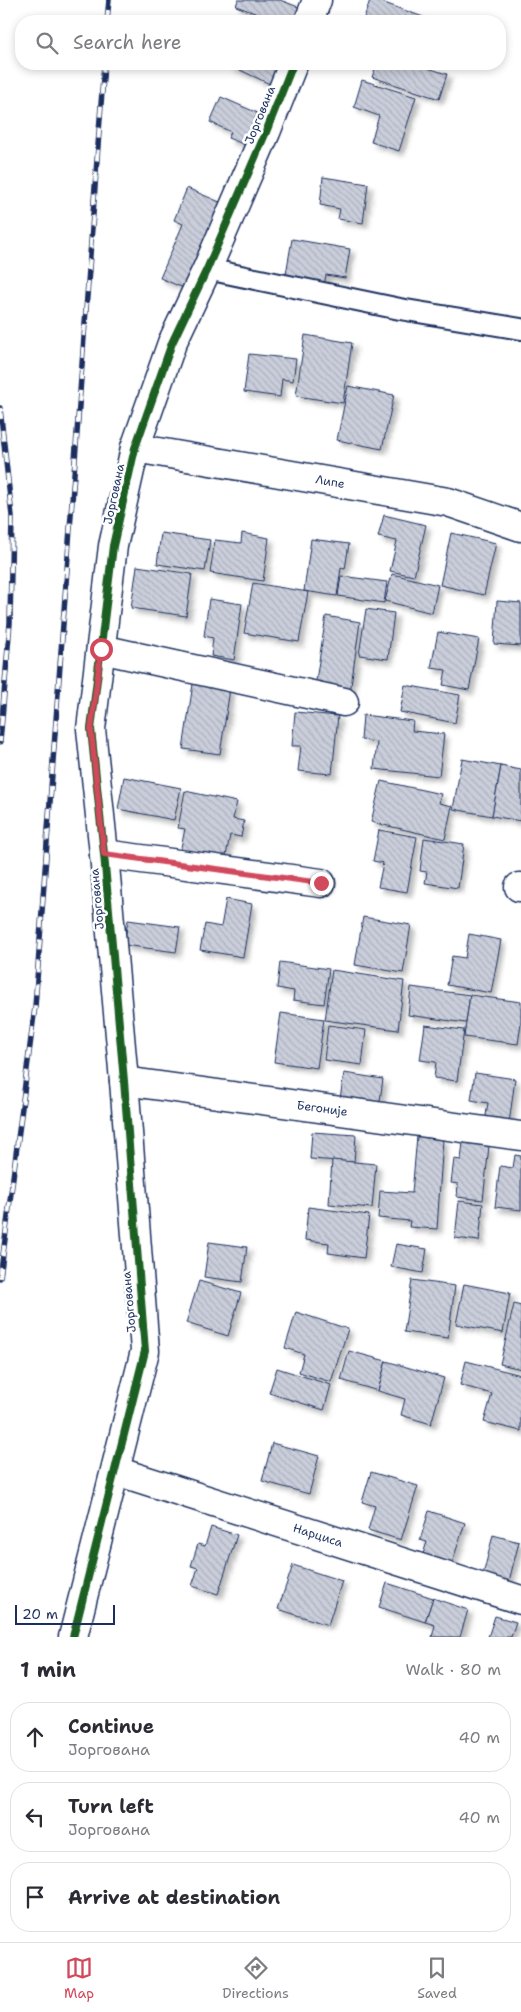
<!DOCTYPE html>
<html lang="en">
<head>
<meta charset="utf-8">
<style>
  :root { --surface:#fff; --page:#f7f7f7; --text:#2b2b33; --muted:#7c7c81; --line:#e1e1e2; --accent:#d1495b }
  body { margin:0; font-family:"Shantell Sans",sans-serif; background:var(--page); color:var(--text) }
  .scale { position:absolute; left:15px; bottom:12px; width:100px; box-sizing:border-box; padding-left:5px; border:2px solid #1b2f5e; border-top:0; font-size:14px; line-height:18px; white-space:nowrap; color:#1b2f5e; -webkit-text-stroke:4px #fff; paint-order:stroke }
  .stop { position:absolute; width:15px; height:15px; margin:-11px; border:4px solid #d1495b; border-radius:50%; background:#fff }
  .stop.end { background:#d1495b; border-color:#fff; box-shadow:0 1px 5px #0008 }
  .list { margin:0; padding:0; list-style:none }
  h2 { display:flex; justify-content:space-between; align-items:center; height:65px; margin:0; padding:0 20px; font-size:21px }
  h2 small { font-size:16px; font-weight:400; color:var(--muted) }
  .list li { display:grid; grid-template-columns:32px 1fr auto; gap:15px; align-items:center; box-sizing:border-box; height:70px; margin:0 10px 10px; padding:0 10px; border:1px solid var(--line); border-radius:20px }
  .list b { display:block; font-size:19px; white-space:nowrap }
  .list p { margin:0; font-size:16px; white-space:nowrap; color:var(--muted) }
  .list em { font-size:16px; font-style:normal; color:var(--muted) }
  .icon { flex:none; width:28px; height:28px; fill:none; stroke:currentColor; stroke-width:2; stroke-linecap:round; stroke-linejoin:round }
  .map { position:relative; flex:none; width:521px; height:1637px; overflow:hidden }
  .search { position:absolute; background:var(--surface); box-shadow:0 2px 8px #0003; left:15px; right:15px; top:15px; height:55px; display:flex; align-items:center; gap:12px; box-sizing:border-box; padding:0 18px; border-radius:20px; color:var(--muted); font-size:19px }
  .sheet { height:305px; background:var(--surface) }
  nav { display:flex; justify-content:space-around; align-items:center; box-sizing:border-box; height:70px; border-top:1px solid var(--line); background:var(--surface); font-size:14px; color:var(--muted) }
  nav a { display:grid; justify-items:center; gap:2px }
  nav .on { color:var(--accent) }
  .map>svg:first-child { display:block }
  .building { fill:url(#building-back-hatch); stroke:#1b2f5e; filter:url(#shadow) }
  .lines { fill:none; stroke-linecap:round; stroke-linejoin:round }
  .service-casing { stroke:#1b2f5e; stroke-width:24 }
  .minor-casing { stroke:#1b2f5e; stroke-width:31 }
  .service { stroke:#fff; stroke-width:20 }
  .minor { stroke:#fff; stroke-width:28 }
  .rail-casing { stroke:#1b2f5e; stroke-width:5.5 }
  .rail { stroke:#fff; stroke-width:4; stroke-dasharray:11; stroke-linecap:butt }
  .cycleway-casing { stroke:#fff; stroke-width:11 }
  .cycleway { stroke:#1b5e20; stroke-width:8 }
  .route { stroke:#d1495b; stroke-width:6 }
  .labels { text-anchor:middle; stroke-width:5; stroke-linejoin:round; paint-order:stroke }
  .street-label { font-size:12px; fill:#1b2f5e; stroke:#fff }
</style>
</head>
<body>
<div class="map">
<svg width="521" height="1637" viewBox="0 0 521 1637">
  <defs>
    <pattern id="building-back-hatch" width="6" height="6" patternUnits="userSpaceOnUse" patternTransform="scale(1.25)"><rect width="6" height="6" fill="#caceda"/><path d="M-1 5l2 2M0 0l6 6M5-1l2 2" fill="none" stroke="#adb1be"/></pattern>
    <filter id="shadow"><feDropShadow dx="4.5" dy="4.5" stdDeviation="2.5" flood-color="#0004"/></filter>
  </defs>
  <rect width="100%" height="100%" fill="#fff"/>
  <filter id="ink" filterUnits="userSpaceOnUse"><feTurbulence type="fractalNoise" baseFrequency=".02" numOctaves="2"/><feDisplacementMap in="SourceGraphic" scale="10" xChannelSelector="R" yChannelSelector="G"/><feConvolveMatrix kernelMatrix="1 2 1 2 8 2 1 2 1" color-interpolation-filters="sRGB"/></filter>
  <g filter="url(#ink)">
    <g class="building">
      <path d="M 238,0 L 280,0 L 301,8 L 296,21 L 276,21 L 236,6 Z"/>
      <path d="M 370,0 L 376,0 L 423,17 L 421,21 L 363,21 Z"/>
      <path d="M 227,64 L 281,64 L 272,85 Z"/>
      <path d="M 377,64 L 415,64 L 447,74 L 439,99 L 372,77 Z"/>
      <path d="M 362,80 L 416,97 L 399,151 L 371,142 L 379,116 L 354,107 Z"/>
      <path d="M 221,97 L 262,115 L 248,146 L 228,138 L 231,132 L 210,122 Z"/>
      <path d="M 323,177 L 368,184 L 363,223 L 338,219 L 340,209 L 320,205 Z"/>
      <path d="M 187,188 L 222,203 L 186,289 L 160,278 L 183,224 L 174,220 Z"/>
      <path d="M 292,239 L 350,249 L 345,278 L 326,275 L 324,286 L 285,280 Z"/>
      <path d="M 305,335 L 352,343 L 343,403 L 296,396 Z"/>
      <path d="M 249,354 L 296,359 L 293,381 L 282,379 L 280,397 L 244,392 Z"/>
      <path d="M 348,386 L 394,395 L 382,449 L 337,440 Z"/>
      <path d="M 384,515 L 426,525 L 414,576 L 390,571 L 397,541 L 378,537 Z"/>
      <path d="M 161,533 L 210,540 L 205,571 L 157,564 Z"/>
      <path d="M 242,533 L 269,538 L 263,581 L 210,573 L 215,540 L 241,543 Z"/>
      <path d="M 451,533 L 496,543 L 484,595 L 440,585 Z"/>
      <path d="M 311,539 L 349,544 L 345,569 L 341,568 L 337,596 L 304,591 Z"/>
      <path d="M 137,566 L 192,574 L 186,616 L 131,608 Z"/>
      <path d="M 392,574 L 438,585 L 432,613 L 385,601 Z"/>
      <path d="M 341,576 L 387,582 L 384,603 L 338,596 Z"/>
      <path d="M 253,583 L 308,592 L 299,642 L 244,633 Z"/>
      <path d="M 209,599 L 242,604 L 234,660 L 211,656 L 213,638 L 204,636 Z"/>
      <path d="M 497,601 L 521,603 L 521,646 L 494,644 Z"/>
      <path d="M 366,609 L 394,613 L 388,659 L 359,655 Z"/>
      <path d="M 326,616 L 360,622 L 350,693 L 315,687 Z"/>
      <path d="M 438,632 L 479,639 L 469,690 L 443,685 L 446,670 L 431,668 Z"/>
      <path d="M 193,684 L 230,689 L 220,754 L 183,749 Z"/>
      <path d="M 405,685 L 460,695 L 455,723 L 400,712 Z"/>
      <path d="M 295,712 L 338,716 L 332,774 L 298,771 L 301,746 L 292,746 Z"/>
      <path d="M 363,715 L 413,721 L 412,731 L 444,734 L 439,776 L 374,769 L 377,742 L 361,740 Z"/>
      <path d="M 462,759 L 501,766 L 492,816 L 453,809 Z"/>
      <path d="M 501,766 L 521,770 L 521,821 L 492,816 Z"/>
      <path d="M 124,777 L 181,788 L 174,820 L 118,809 Z"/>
      <path d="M 381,781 L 441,794 L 439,803 L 452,806 L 445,839 L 371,822 Z"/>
      <path d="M 185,791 L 237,802 L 233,819 L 244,821 L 241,837 L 230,835 L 225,861 L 180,852 L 185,829 L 178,828 Z"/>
      <path d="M 379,830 L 417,837 L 407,892 L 378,887 L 383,863 L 373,861 Z"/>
      <path d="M 424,838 L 464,844 L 458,888 L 425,883 L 427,872 L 420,871 Z"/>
      <path d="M 226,899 L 252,904 L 243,957 L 200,950 L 205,924 L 221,927 Z"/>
      <path d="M 363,917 L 411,925 L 403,973 L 355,965 Z"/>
      <path d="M 128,920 L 180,927 L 176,952 L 124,945 Z"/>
      <path d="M 469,934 L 501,940 L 491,993 L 447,985 L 452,956 L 465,958 Z"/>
      <path d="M 280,962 L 329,969 L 324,1004 L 293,1000 L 294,991 L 277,988 Z"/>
      <path d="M 332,970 L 404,981 L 398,1030 L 325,1020 Z"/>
      <path d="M 411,987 L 470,995 L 466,1023 L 408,1015 Z"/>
      <path d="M 470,995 L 521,1002 L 521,1023 L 518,1044 L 464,1037 Z"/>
      <path d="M 281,1013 L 324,1019 L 317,1068 L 274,1062 Z"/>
      <path d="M 328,1025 L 366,1030 L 362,1065 L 324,1060 Z"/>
      <path d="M 425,1025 L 464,1030 L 457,1081 L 434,1078 L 436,1062 L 420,1060 Z"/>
      <path d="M 344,1073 L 383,1079 L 378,1115 L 340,1099 Z"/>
      <path d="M 475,1073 L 515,1079 L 508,1131 L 484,1128 L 488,1103 L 471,1100 Z"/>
      <path d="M 312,1132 L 356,1135 L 354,1162 L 310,1159 Z"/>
      <path d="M 417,1136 L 443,1139 L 437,1229 L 409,1227 L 410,1221 L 378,1218 L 380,1191 L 412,1193 Z"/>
      <path d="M 463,1142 L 489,1146 L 483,1200 L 457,1197 L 458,1184 L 451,1183 L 454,1159 L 461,1160 Z"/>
      <path d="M 515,1155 L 521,1156 L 521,1210 L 495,1207 L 500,1166 L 513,1168 Z"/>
      <path d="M 332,1160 L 376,1164 L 372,1208 L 329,1204 Z"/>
      <path d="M 459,1201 L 483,1204 L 479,1241 L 455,1238 Z"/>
      <path d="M 308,1207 L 369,1215 L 364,1258 L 328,1253 L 329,1243 L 305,1240 Z"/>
      <path d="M 209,1242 L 247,1247 L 242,1282 L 204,1277 Z"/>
      <path d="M 396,1244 L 427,1249 L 423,1273 L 391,1267 Z"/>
      <path d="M 412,1280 L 455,1286 L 448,1338 L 404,1332 Z"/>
      <path d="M 199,1281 L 241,1293 L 228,1336 L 186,1323 Z"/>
      <path d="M 464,1284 L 510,1293 L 503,1333 L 456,1324 Z"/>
      <path d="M 514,1304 L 521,1306 L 521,1369 L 500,1364 Z"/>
      <path d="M 296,1312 L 348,1329 L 331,1382 L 299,1372 L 304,1354 L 285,1348 Z"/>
      <path d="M 349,1351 L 386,1361 L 378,1391 L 341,1380 Z"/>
      <path d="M 386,1361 L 444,1378 L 431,1424 L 401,1415 L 405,1399 L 378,1391 Z"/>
      <path d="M 466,1361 L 521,1375 L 521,1431 L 484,1422 L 492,1394 L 460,1385 Z"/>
      <path d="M 277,1368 L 331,1385 L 324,1410 L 269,1393 Z"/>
      <path d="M 272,1443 L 319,1456 L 309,1494 L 262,1481 Z"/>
      <path d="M 371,1472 L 418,1486 L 401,1540 L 368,1530 L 375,1506 L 362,1502 Z"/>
      <path d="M 429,1511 L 465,1523 L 449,1572 L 420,1563 L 427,1542 L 420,1540 Z"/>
      <path d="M 211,1527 L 237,1535 L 218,1594 L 192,1586 L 198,1568 L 191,1566 L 198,1544 L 205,1546 Z"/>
      <path d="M 493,1535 L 519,1542 L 507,1589 L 481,1583 Z"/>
      <path d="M 293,1565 L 342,1581 L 328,1625 L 278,1609 Z"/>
      <path d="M 387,1583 L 433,1598 L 425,1622 L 379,1607 Z"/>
      <path d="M 433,1598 L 468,1610 L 460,1637 L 432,1637 L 435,1625 L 425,1622 Z"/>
      <path d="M 495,1616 L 516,1622 L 511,1637 L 488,1637 Z"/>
    </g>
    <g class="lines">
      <g class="service-casing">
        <path id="service" d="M 207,269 L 400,309 L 521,329"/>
      </g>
      <g class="minor-casing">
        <g id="minor">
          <path d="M 309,21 L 317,0"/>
          <path id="s1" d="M 135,448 L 448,502 L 521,527"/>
          <path d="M 101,649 L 344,702"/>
          <path d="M 104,854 L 321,883"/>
          <path d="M 519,887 L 521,887"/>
          <path id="s2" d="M 124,1081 L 521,1136"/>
          <path id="s3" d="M 116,1471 L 521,1600"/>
          <path d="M 73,1637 L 145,1351 L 124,1081 L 104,854 L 91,729 L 113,546 L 135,448 L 172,343 L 207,269 L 266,132 L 293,64"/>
        </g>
      </g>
      <use href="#service" class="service"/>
      <use href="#minor" class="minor"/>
      <g class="rail-casing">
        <g id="rail">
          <path d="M 107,21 L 109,0"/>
          <path d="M 0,408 L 12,516 L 10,623 L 0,742"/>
          <path d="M 0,1278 L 35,1007 L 104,64"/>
        </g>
      </g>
      <use href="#rail" class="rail"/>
      <g class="cycleway-casing">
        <path id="cycleway" d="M 73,1637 L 145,1351 L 124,1081 L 104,854 L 91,729 L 113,546 L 135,448 L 172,343 L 207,269 L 266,132 L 293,64"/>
      </g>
      <use href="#cycleway" class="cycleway"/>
    </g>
  </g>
  <g class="lines" filter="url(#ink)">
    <path class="route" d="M 101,649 L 91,730 L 104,854 L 321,883"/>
  </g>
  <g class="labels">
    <g class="street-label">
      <text transform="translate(260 115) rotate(-68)" y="4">Јоргована</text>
      <text dy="4" stroke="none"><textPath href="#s1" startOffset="198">Липе</textPath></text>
      <text transform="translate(114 494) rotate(-78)" y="4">Јоргована</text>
      <text transform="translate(97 899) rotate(-95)" y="4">Јоргована</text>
      <text dy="4" stroke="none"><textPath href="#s2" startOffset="200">Бегоније</textPath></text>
      <text transform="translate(129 1302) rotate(-95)" y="4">Јоргована</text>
      <text dy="4" stroke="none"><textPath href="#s3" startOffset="212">Нарциса</textPath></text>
    </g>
  </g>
</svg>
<div class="scale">20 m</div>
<div class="stop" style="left:101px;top:649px"></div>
<div class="stop end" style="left:321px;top:883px"></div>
<div class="search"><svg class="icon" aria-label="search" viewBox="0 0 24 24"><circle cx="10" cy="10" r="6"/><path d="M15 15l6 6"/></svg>Search here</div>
</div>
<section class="sheet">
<h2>1 min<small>Walk · 80 m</small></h2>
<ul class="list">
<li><svg class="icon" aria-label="ahead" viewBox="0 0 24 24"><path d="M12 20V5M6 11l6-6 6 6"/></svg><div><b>Continue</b><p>Јоргована</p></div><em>40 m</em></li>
<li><svg class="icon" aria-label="left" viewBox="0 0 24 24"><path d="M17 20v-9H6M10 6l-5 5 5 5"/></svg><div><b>Turn left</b><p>Јоргована</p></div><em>40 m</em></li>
<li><svg class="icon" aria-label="arrive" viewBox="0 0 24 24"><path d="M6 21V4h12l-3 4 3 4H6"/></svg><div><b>Arrive at destination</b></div></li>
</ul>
</section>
<nav>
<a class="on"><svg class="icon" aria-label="map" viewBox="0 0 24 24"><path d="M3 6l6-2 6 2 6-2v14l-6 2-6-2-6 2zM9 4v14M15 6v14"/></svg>Map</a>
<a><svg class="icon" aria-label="directions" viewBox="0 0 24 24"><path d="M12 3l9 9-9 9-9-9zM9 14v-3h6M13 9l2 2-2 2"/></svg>Directions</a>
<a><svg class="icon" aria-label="saved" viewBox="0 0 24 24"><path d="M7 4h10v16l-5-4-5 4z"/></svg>Saved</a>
</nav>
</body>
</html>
